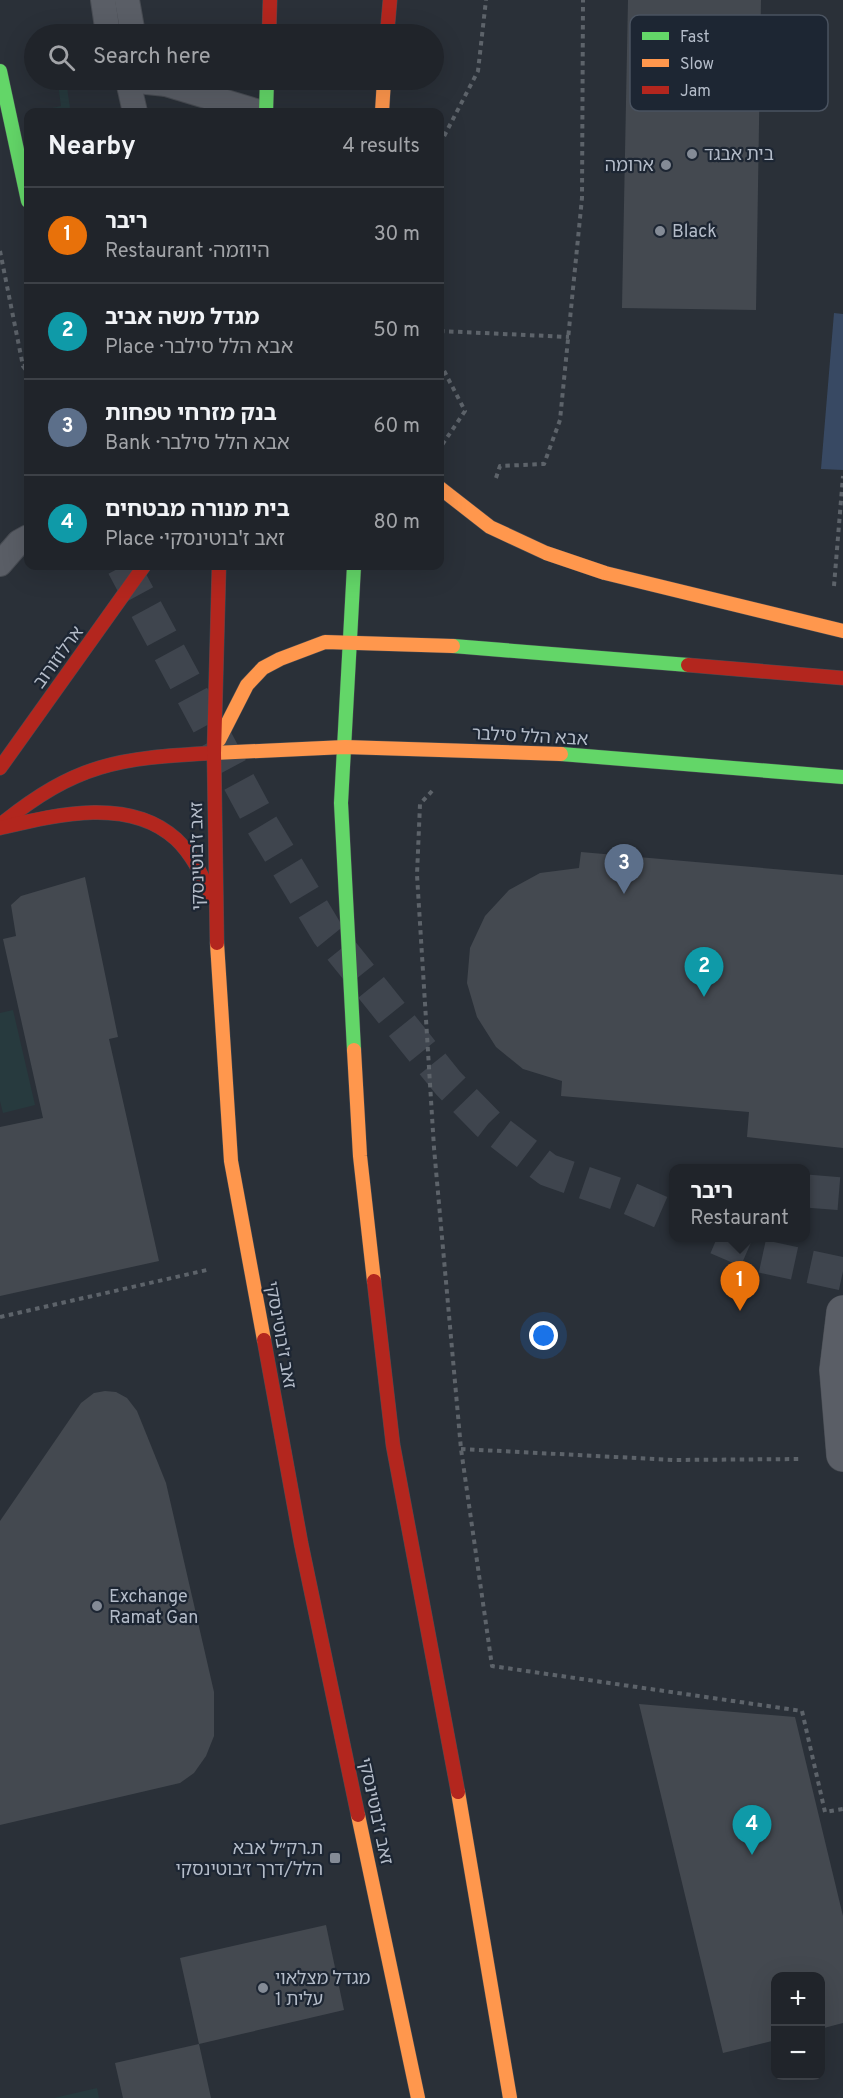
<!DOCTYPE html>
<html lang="en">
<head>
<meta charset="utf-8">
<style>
  :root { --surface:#20242a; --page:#282c32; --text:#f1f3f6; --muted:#a2a4a8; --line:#3d4147; --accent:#848b96 }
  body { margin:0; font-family:Overpass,"Noto Sans Hebrew",sans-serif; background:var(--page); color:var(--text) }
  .controls { position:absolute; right:18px; bottom:18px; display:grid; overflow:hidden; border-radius:12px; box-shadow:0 6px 24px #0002 }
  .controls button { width:54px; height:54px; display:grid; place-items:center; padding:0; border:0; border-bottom:2px solid var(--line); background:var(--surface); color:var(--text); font:30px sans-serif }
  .you { position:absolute; left:544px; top:1336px; width:21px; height:21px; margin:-15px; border:4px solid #fff; border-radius:50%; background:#1a73e8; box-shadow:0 0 0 9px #1a73e833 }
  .badge { display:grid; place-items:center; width:39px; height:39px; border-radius:50%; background:var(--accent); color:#fff; font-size:20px; font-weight:700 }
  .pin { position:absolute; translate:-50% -50px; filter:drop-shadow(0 2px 3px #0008) }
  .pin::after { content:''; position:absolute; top:32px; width:21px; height:18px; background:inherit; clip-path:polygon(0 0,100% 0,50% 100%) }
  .popup { position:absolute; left:669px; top:1164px; width:141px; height:78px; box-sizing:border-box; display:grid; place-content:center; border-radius:12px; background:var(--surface); filter:drop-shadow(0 2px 4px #0005); font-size:20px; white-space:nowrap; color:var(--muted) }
  .popup b { font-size:22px; color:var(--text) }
  .popup::after { content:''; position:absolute; left:50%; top:100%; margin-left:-12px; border:12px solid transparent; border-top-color:var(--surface) }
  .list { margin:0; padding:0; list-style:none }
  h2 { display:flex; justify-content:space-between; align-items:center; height:78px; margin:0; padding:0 24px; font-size:26px }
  h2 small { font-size:20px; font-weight:400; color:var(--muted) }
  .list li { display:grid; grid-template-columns:39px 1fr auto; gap:18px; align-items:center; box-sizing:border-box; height:96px; padding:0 24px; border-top:2px solid var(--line) }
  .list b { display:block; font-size:22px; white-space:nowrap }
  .list p { margin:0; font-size:20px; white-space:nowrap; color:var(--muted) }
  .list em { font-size:20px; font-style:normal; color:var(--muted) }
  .icon { flex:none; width:33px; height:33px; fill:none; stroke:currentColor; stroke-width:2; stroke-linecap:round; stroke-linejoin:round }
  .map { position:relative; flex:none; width:843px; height:2098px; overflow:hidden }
  .search { position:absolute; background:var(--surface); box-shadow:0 6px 24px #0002; left:24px; top:24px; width:420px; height:66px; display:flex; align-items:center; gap:15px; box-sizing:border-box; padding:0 21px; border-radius:33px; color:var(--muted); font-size:22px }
  .panel { position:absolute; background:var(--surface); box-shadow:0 6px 24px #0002; left:24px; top:108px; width:420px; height:462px; border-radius:12px }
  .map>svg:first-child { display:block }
  .green { fill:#273a3e }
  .water { fill:#384963 }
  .building { fill:#444950 }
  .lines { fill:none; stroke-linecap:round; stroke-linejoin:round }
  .secondary-tunnel { stroke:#3f454e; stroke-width:33; stroke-dasharray:33 16; stroke-linecap:butt }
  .lane-casing { stroke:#484c53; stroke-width:26 }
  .street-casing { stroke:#484c53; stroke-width:34 }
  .fast-casing { stroke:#484c53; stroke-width:15 }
  .slow-casing { stroke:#484c53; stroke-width:15 }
  .jam-casing { stroke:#484c53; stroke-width:15 }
  .path { stroke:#5d636a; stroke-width:4; stroke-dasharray:4.5 4.5; stroke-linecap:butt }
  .lane { stroke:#5a5e66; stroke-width:24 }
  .street { stroke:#5a5e66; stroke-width:33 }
  .fast { stroke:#63d668; stroke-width:14 }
  .slow { stroke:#ff974d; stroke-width:14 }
  .jam { stroke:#b3261e; stroke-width:14 }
  .poi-dot { fill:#848b96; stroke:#1d2633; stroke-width:2 }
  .labels { text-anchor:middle; stroke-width:4.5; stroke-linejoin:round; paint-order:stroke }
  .poi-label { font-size:18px; fill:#b4bcc9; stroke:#1d2633; text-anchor:start }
  .street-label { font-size:18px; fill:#b4bcc9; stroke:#1d2633 }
  .key { fill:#1d2633; stroke:#4a5360; stroke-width:1.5 }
  .key-label { font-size:16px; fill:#b4bcc9 }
</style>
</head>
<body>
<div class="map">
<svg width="843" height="2098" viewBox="0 0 843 2098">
  <rect width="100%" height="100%" fill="#2a3038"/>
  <g class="green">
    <path d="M 48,80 L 66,80 L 70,108 L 67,108 L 67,112 L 70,112 L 53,112 L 52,108 L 61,106 L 58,84 L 48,84 Z"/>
    <path d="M 13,1010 L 35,1105 L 3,1113 L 0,1101 L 0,1013 Z"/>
    <path d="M 97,2088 L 99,2098 L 54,2098 Z"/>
  </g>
  <path class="water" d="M 834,313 L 843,314 L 843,470 L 821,469 Z"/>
  <g class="building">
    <path d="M 628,0 L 761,0 L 756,310 L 622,308 Z"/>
    <path d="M 581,852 L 843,875 L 843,1148 L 747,1137 L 749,1112 L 561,1096 L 562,1081 L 523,1069 L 496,1047 L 477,1017 L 467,983 L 470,948 L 485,916 L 509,890 L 540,873 L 579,868 Z"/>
    <path d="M 85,877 L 118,1037 L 109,1039 L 159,1261 L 0,1296 L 0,1127 L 43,1118 L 3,939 L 16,936 L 11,905 L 21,896 Z"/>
    <path d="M 105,1391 L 116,1392 L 127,1398 L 137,1411 L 166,1483 L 214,1692 L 214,1736 L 206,1756 L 194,1773 L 180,1783 L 0,1825 L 0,1521 L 81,1403 L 94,1393 Z"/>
    <path d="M 639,1704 L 795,1717 L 843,1916 L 843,2023 L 820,2029 L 820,1977 L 776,1977 L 776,2040 L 723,2053 Z"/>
    <path d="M 326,1925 L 344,2010 L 199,2044 L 180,1958 Z"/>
    <path d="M 199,2044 L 211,2098 L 123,2098 L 115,2063 Z"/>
  </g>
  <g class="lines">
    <g class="secondary-tunnel">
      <path d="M 123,566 L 261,823 L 328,934 L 448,1083 L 488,1124 L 548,1170 L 626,1197 L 674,1218"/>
      <path d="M 806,1191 L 843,1194"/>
      <path d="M 717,1238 L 756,1255 L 843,1274"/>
    </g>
    <g class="lane-casing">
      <g id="lane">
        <path d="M 103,0 L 108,34"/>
        <path d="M 127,0 L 133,34"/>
        <path d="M 127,80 L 166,84"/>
        <path d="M 161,80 L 166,84 L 259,112"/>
        <path d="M 128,81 L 135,112"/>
        <path d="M 0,564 L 19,542 L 28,537"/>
      </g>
    </g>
    <g class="street-casing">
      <path id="street" d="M 843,1312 L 836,1370 L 843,1455"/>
    </g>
    <g class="fast-casing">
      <g id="fast">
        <path d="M 0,71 L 28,201"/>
        <path d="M 266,112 L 267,80"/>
        <path d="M 354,566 L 341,803 L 354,1050"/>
        <path d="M 453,646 L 688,665"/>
        <path d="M 561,754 L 843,777"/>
      </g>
    </g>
    <g class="slow-casing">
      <g id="slow">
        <path d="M 382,112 L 384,80"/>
        <path d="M 440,488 L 490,527 L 546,553 L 605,573 L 843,631"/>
        <path d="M 219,740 L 247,685 L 263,668 L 280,659 L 325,642 L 453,646"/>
        <path d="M 214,753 L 345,747 L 561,754"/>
        <path d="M 217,943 L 231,1161 L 264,1340"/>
        <path d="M 354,1050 L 360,1156 L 374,1281"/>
        <path d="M 458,1792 L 510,2098"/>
        <path d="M 358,1815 L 418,2098"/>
      </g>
    </g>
    <g class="jam-casing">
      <g id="jam">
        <path d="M 269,34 L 270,0"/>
        <path d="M 387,34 L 390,0"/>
        <path d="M 688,665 L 843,678"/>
        <path d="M 0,768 L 144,566"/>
        <path d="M 0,825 C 77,763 118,758 214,753"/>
        <path d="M 0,828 C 55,815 129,796 176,839 C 193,855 202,876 212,897"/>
        <path d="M 217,943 L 214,753 L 219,566"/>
        <path d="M 374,1281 L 393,1445 L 458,1792"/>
        <path d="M 264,1340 L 301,1543 L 358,1815"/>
      </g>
    </g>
    <g class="path">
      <path d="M 440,144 L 478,71 L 486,0"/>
      <path d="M 0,251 L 23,366 L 28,373"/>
      <path d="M 440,331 L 569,337"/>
      <path d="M 440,363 L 465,411 L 442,445"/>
      <path d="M 23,366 L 28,365"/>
      <path d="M 496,478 L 500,466 L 544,464 L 560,420 L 582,198 L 583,0"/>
      <path d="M 834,586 L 843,476"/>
      <path d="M 432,791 L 420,804 L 417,875 L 434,1148 L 461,1449 L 492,1666 L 802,1711 L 825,1812 L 843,1809"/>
      <path d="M 0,1317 L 207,1270"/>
      <path d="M 461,1449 L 674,1460 L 802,1459"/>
    </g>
    <use href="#lane" class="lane"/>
    <use href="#street" class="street"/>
    <use href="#fast" class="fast"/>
    <use href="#slow" class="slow"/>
    <use href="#jam" class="jam"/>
  </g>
  <g class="poi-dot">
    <circle cx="692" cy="154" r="6"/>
    <circle cx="666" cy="165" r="6"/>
    <circle cx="660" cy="231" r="6"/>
    <circle cx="97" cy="1606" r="6"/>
    <rect x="329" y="1852" width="12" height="12" rx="3"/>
    <circle cx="263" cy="1988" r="6"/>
  </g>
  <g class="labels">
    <g class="poi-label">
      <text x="704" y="160">בית אבגד</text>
      <text x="654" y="171" text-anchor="end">ארומה</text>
      <text x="672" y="237">Black</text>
      <text x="109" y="1602">Exchange<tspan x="109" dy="21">Ramat Gan</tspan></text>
      <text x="323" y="1854" text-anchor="end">ת.רק״ל אבא<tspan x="323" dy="21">הלל/דרך ז׳בוטינסקי</tspan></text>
      <text x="275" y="1984">מגדל מצלאוי<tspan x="275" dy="21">עלית 1</tspan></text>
    </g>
    <g class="street-label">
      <text transform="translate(58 657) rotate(-54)" y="6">ארלוזורוב</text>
      <text transform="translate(530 736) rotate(3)" y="6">אבא הלל סילבר</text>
      <text transform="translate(197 856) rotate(-91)" y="6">זאב ז'בוטינסקי</text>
      <text transform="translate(281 1335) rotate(80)" y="6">זאב ז'בוטינסקי</text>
      <text transform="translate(376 1811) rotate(78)" y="6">זאב ז'בוטינסקי</text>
    </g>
  </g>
  <rect x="630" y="15" width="198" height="96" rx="9" class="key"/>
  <rect x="642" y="32" width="27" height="8" fill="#63d668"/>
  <rect x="642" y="59" width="27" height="8" fill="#ff974d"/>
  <rect x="642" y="86" width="27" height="8" fill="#b3261e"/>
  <g class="key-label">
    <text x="680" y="42">Fast</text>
    <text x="680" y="69">Slow</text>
    <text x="680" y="96">Jam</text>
  </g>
</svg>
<div class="controls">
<button>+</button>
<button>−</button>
</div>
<div class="you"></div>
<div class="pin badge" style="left:740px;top:1311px;background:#e8710a">1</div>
<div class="popup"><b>ריבר</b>Restaurant</div>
<div class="pin badge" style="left:704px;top:997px;background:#0f9aa8">2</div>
<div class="pin badge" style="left:624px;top:894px;background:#5c6f8a">3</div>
<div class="pin badge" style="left:752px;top:1855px;background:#0f9aa8">4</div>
<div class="search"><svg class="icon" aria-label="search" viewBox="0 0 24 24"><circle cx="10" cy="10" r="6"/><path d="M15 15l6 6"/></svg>Search here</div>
<section class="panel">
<h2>Nearby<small>4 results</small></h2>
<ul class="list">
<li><span class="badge" style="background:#e8710a">1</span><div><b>ריבר</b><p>Restaurant · היוזמה</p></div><em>30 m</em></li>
<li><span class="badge" style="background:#0f9aa8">2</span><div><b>מגדל משה אביב</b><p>Place · אבא הלל סילבר</p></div><em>50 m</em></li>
<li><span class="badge" style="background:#5c6f8a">3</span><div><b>בנק מזרחי טפחות</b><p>Bank · אבא הלל סילבר</p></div><em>60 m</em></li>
<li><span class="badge" style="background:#0f9aa8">4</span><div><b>בית מנורה מבטחים</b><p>Place · זאב ז'בוטינסקי</p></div><em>80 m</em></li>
</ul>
</section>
</div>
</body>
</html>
